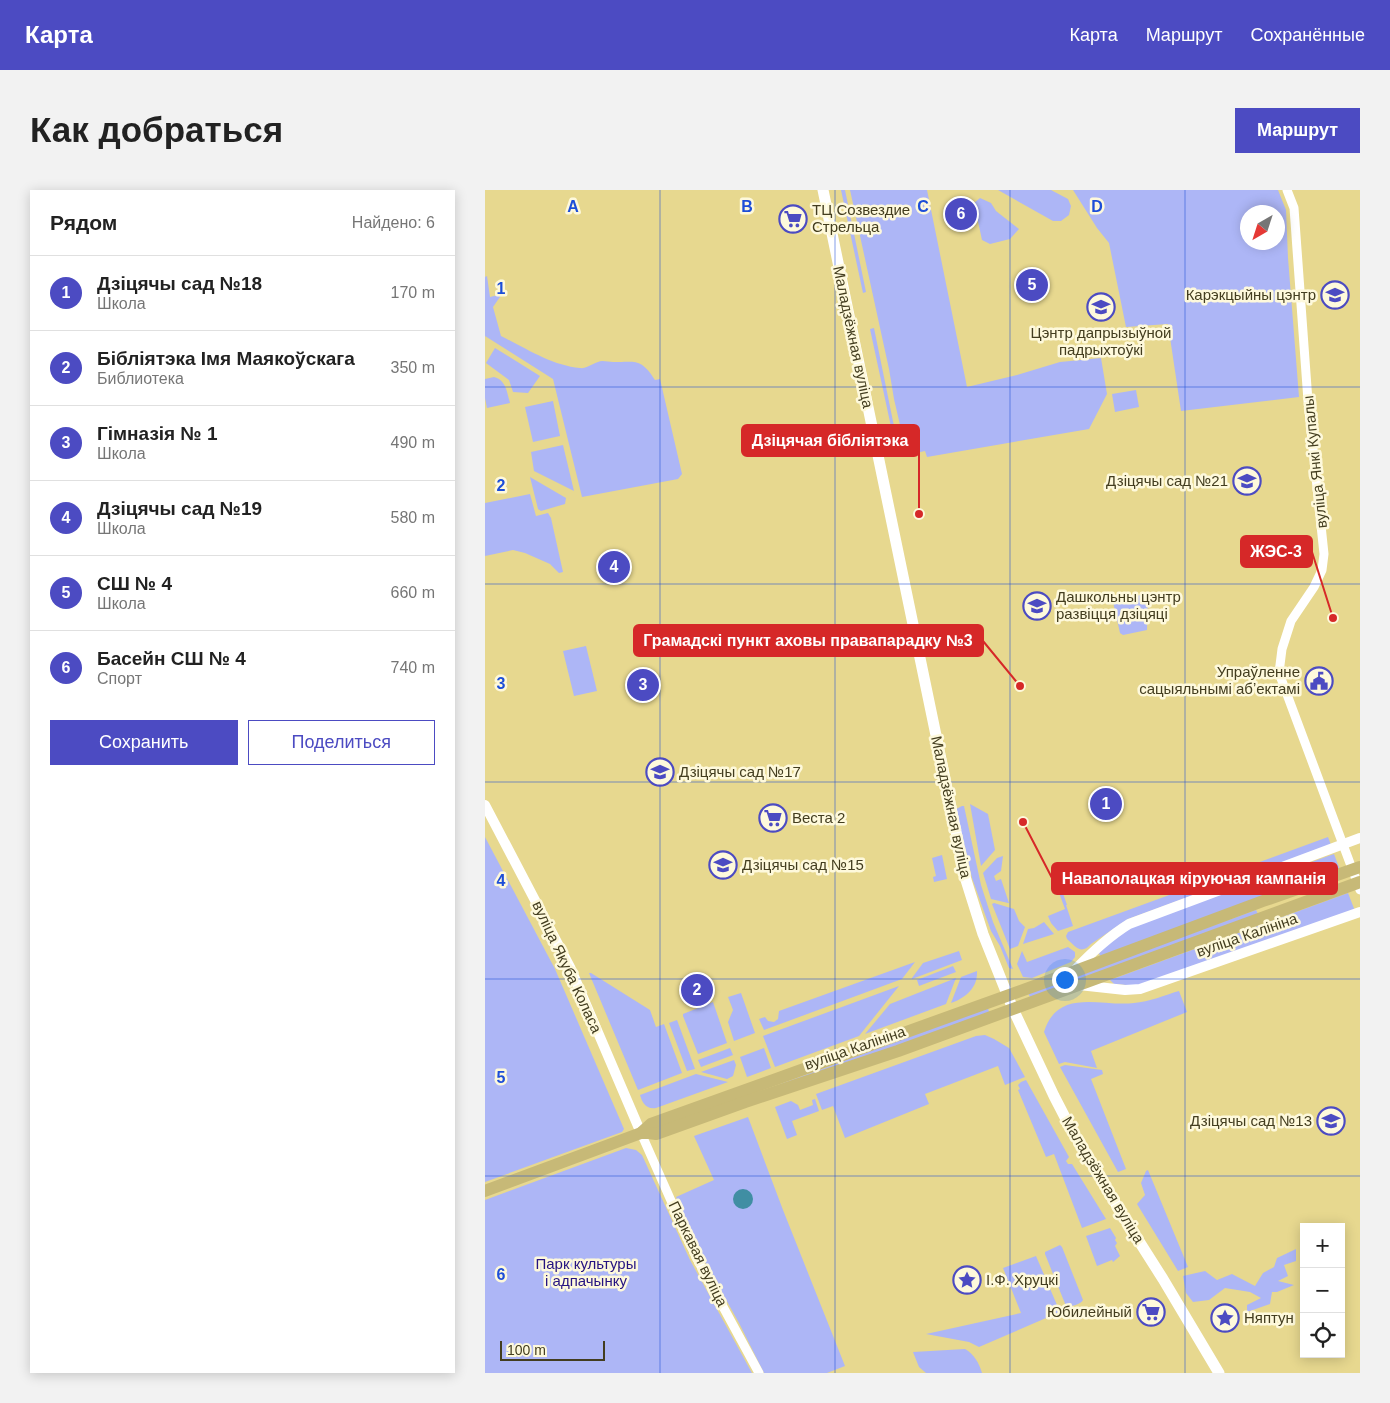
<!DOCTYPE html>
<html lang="ru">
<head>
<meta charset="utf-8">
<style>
  :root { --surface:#fff; --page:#f2f2f2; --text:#222; --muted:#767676; --line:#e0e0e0; --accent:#4c4bc2 }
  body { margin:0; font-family:Helvetica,sans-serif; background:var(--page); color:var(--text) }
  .controls { position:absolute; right:15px; bottom:15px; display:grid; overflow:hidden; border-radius:0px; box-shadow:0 2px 12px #0003 }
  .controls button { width:45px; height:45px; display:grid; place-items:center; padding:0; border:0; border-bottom:1px solid var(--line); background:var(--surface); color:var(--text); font:25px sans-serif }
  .compass { position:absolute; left:755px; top:15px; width:45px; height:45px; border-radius:50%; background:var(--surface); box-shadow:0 2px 12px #0003; rotate:219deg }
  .scale { position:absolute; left:15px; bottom:12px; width:105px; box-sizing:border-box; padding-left:5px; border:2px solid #433d1f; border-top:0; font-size:14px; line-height:18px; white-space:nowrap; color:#433d1f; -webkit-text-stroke:4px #fef9dc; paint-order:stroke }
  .you { position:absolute; left:579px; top:789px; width:18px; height:18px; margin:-12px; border:4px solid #fff; border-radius:50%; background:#1a73e8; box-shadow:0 0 0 8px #1a73e833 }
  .badge { display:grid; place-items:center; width:32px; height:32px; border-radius:50%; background:var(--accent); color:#fff; font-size:16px; font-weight:700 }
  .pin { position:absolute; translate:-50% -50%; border:2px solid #fff; box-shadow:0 1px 5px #0006 }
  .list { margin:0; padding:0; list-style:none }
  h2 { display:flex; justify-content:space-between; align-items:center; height:65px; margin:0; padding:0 20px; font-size:21px }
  h2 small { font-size:16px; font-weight:400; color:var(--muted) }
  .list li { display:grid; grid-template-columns:32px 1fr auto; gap:15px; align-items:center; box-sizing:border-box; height:75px; padding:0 20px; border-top:1px solid var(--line) }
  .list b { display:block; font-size:19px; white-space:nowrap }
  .list p { margin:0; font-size:16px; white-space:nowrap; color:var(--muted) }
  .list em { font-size:16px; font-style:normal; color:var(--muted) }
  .actions { display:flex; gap:10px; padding:15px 20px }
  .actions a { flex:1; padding:11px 0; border:1px solid var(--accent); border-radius:0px; text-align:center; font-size:18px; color:var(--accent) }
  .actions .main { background:var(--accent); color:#fff }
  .icon { flex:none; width:28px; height:28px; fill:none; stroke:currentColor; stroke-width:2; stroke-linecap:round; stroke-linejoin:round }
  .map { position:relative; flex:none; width:875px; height:1183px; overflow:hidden; border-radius:0px }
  header { display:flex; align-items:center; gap:30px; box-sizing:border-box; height:70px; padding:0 25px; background:var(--accent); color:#fff }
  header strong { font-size:24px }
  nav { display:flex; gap:28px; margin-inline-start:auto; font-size:18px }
  .intro { display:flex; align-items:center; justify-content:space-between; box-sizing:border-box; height:120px; padding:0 30px }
  h1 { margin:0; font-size:35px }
  .button { padding:12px 22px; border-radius:0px; background:var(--accent); color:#fff; font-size:18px; font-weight:700 }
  main { display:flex; gap:30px; padding:0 30px }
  aside { flex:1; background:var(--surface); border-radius:0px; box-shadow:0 2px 12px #0003 }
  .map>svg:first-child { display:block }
  .green { fill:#adb6f6; fill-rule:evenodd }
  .water { fill:#408ea3 }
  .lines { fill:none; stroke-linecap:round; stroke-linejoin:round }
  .minor { stroke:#fff; stroke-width:9 }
  .tertiary { stroke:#fff; stroke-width:10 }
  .secondary { stroke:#fff; stroke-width:11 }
  .primary { stroke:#c7b977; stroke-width:12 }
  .grid { fill:none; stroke:#1d4ed8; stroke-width:1; stroke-opacity:0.55 }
  .labels { text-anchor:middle; stroke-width:5; stroke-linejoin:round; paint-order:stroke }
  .poi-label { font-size:15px; fill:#433d1f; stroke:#fef9dc; text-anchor:start }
  .street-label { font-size:15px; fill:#433d1f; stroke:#fef9dc }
  .park-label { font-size:15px; fill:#251381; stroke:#fef9dc }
  .grid-label { font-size:16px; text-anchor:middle; font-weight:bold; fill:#1d4ed8; stroke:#fef9dc; stroke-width:5; stroke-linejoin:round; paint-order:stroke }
  .leader { fill:none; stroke:#d62828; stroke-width:2 }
  .callout-dot { fill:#d62828; stroke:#fef9dc; stroke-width:2 }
  .callout { fill:#d62828; stroke:#d62828; stroke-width:2 }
  .callout-label { font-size:16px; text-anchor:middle; font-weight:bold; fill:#fff }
</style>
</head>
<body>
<header>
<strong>Карта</strong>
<nav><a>Карта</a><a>Маршрут</a><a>Сохранённые</a></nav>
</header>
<div class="intro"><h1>Как добраться</h1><a class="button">Маршрут</a></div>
<main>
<aside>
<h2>Рядом<small>Найдено: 6</small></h2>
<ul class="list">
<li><span class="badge">1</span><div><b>Дзіцячы сад №18</b><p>Школа</p></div><em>170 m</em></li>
<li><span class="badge">2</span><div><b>Бібліятэка Імя Маякоўскага</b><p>Библиотека</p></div><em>350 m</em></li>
<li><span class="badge">3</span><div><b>Гімназія № 1</b><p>Школа</p></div><em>490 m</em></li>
<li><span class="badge">4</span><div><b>Дзіцячы сад №19</b><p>Школа</p></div><em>580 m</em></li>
<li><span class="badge">5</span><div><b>СШ № 4</b><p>Школа</p></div><em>660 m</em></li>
<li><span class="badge">6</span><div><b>Басейн СШ № 4</b><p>Спорт</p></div><em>740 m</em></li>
</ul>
<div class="actions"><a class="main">Сохранить</a><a>Поделиться</a></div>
</aside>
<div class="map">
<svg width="875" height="1183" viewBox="0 0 875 1183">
  <rect width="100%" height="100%" fill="#e7d88f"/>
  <g class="green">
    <path d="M 356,0 L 360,0 L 381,102 L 378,103 Z"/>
    <path d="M 365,0 L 442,0 L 482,197 L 532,185 L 575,172 L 616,168 L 622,204 L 604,239 L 442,267 L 440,261 L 422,265 L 409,209 L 404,179 Z"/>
    <path d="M 513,0 L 566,0 L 583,9 L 586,16 L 584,25 L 576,31 L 568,31 Z"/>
    <path d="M 588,0 L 793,0 L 801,20 L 803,68 L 814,207 L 696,221 L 683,134 L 641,137 L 624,53 L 612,38 ZM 762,22 L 792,22 L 792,52 L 762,52 Z"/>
    <path d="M 495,8 L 506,13 L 511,21 L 534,39 L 525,49 L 505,54 L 497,50 L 489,13 Z"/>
    <path d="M 2,86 L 5,107 L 17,104 L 8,117 L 16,146 C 40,158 68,176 95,178 C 100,179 107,174 113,172 C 117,170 123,172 128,172 C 151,172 156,168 170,190 L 175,189 L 197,284 L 193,289 L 97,307 L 68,189 L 0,146 L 0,87 Z"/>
    <path d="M 389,138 L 411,246 L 408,246 L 385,139 Z"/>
    <path d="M 10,158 L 55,186 L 43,203 L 28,202 L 24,190 L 1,173 Z"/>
    <path d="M 9,187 C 21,190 22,202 25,213 L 2,218 L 0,208 L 0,189 Z"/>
    <path d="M 651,200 L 654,217 L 630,222 L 627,204 Z"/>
    <path d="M 68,211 L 75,246 L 48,252 L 40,217 Z"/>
    <path d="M 78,255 L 89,301 L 49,281 L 46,262 Z"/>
    <path d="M 45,287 L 81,308 L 80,314 L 56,321 L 53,319 Z"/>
    <path d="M 45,304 L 51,326 L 63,323 L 66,328 L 78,382 L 74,383 L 65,374 L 40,363 L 28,360 L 0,366 L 0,313 Z"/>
    <path d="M 663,403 L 662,440 L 638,445 L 635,443 L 628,412 Z"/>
    <path d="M 101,456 L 112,501 L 89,506 L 78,461 Z"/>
    <path d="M 485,614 L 503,624 L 510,660 L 496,676 Z"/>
    <path d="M 477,616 L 479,616 L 496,695 L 508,732 L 528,779 L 524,778 L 515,756 L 506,741 L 487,688 L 471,619 Z"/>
    <path d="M 0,647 L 70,779 L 139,939 L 137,942 L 0,992 Z"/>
    <path d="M 843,647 L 846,655 L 643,729 L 606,754 C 596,765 591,757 582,749 L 581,746 L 583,742 Z"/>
    <path d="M 849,664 L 855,680 L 615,766 L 614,763 L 615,760 L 646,737 Z"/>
    <path d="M 457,665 L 462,689 L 449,692 L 448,687 L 451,686 L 447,668 Z"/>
    <path d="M 518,666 L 516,681 L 509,686 L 511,691 L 516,689 L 524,713 L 523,713 L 506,709 L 498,683 L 512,668 Z"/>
    <path d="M 570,680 L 582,715 L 581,715 L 588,736 L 573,741 L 566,733 L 563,726 L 580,719 L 566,681 Z"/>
    <path d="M 863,703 L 870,721 L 654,796 L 629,794 L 625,790 Z"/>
    <path d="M 509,713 L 529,719 L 534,731 L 540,737 L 533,756 L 525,759 L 507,714 Z"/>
    <path d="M 771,720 L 773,724 L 545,807 L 543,803 Z"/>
    <path d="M 559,732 L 569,744 L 538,754 L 543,739 L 549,738 Z"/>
    <path d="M 583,757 L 590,762 L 590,767 L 586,772 L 547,788 L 538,787 L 532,774 L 537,761 L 542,772 Z"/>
    <path d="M 474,761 L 477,770 L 427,789 L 427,788 L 438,773 Z"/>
    <path d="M 430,772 L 417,789 L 279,840 L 274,829 L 280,827 L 283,831 L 289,832 L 293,829 L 294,821 Z"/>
    <path d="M 468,776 L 471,782 L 434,796 L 432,790 Z"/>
    <path d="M 492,781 C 493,798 480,808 466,813 L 476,787 Z"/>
    <path d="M 104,783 L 106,783 L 165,820 L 171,837 L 179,834 L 197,883 L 153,900 Z"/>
    <path d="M 471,788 L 461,814 L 380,844 L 405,814 Z"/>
    <path d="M 414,796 L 374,846 L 290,877 L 278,846 Z"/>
    <path d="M 694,801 L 702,822 L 606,861 L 612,878 L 580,872 L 574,874 L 559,842 C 573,797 616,817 649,813 C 664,812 680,805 694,801 Z"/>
    <path d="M 256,803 L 270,843 L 249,851 L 243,832 L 248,820 L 243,807 Z"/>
    <path d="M 228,812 L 242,853 L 213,864 L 198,826 L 198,824 Z"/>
    <path d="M 503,818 L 504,822 L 298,898 L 296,894 Z"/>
    <path d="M 192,830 L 210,879 L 202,881 L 184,833 Z"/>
    <path d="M 500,845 L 509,849 L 524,858 L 540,887 L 520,895 L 513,876 L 440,904 L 444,914 L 360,948 L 348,916 L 337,920 L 331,904 L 491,846 Z"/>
    <path d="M 245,858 L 248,865 L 216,877 L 213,870 Z"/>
    <path d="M 279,858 L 286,878 L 262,887 L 255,867 Z"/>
    <path d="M 249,870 L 251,875 L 248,886 L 242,889 L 216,882 Z"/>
    <path d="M 580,875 L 617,880 L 618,884 L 606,889 L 641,979 L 633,982 L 575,877 Z"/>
    <path d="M 211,884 L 243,892 L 171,918 C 161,920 157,912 155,905 Z"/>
    <path d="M 541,890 L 584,967 L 581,971 L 583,974 L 587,974 L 621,1029 L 597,1038 L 569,964 L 561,967 L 533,900 L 535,899 L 533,895 L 536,892 Z"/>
    <path d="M 330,909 L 334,921 L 307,931 L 312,945 L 302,949 L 290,917 L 306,911 L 313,915 L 315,920 L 328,915 L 327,910 Z"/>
    <path d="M 263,927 L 298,1020 L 360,1176 L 342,1183 L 279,1183 L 254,1133 L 215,1063 L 191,1007 L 229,990 L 209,946 Z"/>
    <path d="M 141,958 L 151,960 L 157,965 L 205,1070 L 267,1183 L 0,1183 L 0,1010 Z"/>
    <path d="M 663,980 L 703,1077 L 693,1081 L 652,1014 L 660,1005 L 656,993 L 661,981 Z"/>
    <path d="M 625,1038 L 631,1048 L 630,1050 L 632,1053 L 630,1056 L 635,1066 L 628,1072 L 627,1070 L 612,1076 L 601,1046 Z"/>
    <path d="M 575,1055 L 577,1057 L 598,1110 C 596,1114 586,1117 581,1116 L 560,1064 L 560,1062 Z"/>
    <path d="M 811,1059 L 811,1071 L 799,1075 L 803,1086 L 793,1091 L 809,1095 L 792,1102 L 787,1102 L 785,1114 L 762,1122 L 762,1115 L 776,1108 L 765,1102 L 740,1098 L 724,1110 L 708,1112 L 701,1103 L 698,1086 L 720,1081 L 732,1090 L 747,1084 L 770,1096 L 778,1083 L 789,1077 L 792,1068 Z"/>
    <path d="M 551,1066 L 575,1122 L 494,1157 L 484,1152 L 441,1144 L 536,1123 L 518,1078 Z"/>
    <path d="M 480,1159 C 489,1164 494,1173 497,1183 L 441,1183 L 434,1177 L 428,1162 Z"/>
  </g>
  <circle class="water" cx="258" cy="1009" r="10"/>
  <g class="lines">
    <g class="minor">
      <path d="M 802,0 L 809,18 L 823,211 L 839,364 L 837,380 L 829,397 L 806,431 L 797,459 L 794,483 L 875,700"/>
      <path d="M 156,943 L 211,1067 L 274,1183"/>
    </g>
    <g class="tertiary">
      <path d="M 0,615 L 85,777 L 156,943"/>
      <path d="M 589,781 C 606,763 623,747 644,734 L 875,648"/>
      <path d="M 594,795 L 640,800 L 655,799 L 875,722"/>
    </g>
    <path class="secondary" d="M 338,0 L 481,690 L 498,744 L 528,819 L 569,906 L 584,935 L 638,1026 L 678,1089 L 734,1183"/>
    <g class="primary">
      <path d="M 156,943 L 166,934 L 588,782 L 778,711 L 875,677"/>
      <path d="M 0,1001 L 156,943 L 164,943 L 171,944 L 260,912 L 413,861 L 875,692"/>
    </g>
  </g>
  <path class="grid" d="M 175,0 L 175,1183M 350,0 L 350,1183M 525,0 L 525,1183M 700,0 L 700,1183M 0,197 L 875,197M 0,394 L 875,394M 0,592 L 875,592M 0,789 L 875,789M 0,986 L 875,986"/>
  <defs>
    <g id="supermarket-ring" transform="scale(1.4375)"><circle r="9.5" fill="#fef9dc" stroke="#4c4bc2" stroke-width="1.5"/><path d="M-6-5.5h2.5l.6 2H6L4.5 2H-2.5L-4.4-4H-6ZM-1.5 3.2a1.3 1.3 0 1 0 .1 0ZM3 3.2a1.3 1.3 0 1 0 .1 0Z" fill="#4c4bc2"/></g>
    <g id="school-ring" transform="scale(1.4375)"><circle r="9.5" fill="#fef9dc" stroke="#4c4bc2" stroke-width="1.5"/><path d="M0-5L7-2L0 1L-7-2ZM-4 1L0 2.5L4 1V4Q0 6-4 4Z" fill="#4c4bc2"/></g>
    <g id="civic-ring" transform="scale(1.4375)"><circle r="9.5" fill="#fef9dc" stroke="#4c4bc2" stroke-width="1.5"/><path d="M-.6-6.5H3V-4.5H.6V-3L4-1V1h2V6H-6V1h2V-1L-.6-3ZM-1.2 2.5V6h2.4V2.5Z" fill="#4c4bc2"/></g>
    <g id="sight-ring" transform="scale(1.4375)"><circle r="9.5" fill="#fef9dc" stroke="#4c4bc2" stroke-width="1.5"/><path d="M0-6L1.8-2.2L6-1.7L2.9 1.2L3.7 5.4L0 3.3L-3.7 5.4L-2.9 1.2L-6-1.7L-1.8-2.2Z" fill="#4c4bc2"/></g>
  </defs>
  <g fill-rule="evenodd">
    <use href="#supermarket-ring" x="308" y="29"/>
    <use href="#school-ring" x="850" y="105"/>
    <use href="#school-ring" x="616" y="117"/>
    <use href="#school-ring" x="762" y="291"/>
    <use href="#school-ring" x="552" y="416"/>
    <use href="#civic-ring" x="834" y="491"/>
    <use href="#school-ring" x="175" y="582"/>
    <use href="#supermarket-ring" x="288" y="628"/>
    <use href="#school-ring" x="238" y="675"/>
    <use href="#school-ring" x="846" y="931"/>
    <use href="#sight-ring" x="482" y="1090"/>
    <use href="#supermarket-ring" x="666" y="1122"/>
    <use href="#sight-ring" x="740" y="1128"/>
  </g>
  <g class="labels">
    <g class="poi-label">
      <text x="327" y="25">ТЦ Созвездие<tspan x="327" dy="17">Стрельца</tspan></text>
      <text x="831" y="110" text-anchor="end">Карэкцыйны цэнтр</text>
      <text x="616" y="148" text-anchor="middle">Цэнтр дапрызыўной<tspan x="616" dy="17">падрыхтоўкі</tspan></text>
      <text x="743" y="296" text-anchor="end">Дзіцячы сад №21</text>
      <text x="571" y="412">Дашкольны цэнтр<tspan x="571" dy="17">развіцця дзіцяці</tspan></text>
      <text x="815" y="487" text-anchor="end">Упраўленне<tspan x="815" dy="17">сацыяльнымі абʼектамі</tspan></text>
      <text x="194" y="587">Дзіцячы сад №17</text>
      <text x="307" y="633">Веста 2</text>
      <text x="257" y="680">Дзіцячы сад №15</text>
      <text x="827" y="936" text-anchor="end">Дзіцячы сад №13</text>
      <text x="501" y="1095">І.Ф. Хруцкі</text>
      <text x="647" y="1127" text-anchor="end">Юбилейный</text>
      <text x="759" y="1133">Няптун</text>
    </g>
    <g class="street-label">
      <text transform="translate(368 147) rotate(78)" y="5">Маладзёжная вуліца</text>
      <text transform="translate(830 272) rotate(-96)" y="5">вуліца Янкі Купалы</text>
      <text transform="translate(466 617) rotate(78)" y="5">Маладзёжная вуліца</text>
      <text transform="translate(762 745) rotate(-19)" y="5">вуліца Калініна</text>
      <text transform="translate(82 777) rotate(65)" y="5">вуліца Якуба Коласа</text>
      <text transform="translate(370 858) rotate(-19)" y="5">вуліца Калініна</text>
      <text transform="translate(618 990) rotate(59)" y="5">Маладзёжная вуліца</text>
      <text transform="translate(213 1064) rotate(64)" y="5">Паркавая вуліца</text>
    </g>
    <g class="park-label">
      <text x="101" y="1079">Парк культуры<tspan x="101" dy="17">і адпачынку</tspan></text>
    </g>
  </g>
  <g class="grid-label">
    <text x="88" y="22">A</text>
    <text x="262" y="22">B</text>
    <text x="438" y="22">C</text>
    <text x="612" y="22">D</text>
    <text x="16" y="104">1</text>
    <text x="16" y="301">2</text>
    <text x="16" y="499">3</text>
    <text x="16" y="696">4</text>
    <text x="16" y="893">5</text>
    <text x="16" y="1090">6</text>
  </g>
  <path class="leader" d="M434 324L434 250M848 428L827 362M535 496L498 451M538 632L567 688"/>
  <g class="callout-dot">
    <circle cx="434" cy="324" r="5"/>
    <circle cx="848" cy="428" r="5"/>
    <circle cx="535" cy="496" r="5"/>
    <circle cx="538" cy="632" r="5"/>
  </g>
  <g class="callout">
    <rect x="257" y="235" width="177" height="31" rx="5"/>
    <rect x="756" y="346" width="71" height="31" rx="5"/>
    <rect x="149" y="435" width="349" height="31" rx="5"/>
    <rect x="567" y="673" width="285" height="31" rx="5"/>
  </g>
  <g class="callout-label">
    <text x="345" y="256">Дзіцячая бібліятэка</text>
    <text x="791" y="367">ЖЭС-3</text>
    <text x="323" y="456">Грамадскі пункт аховы правапарадку №3</text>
    <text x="709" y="694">Наваполацкая кіруючая кампанія</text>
  </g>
</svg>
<div class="controls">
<button>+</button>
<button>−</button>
<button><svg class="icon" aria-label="locate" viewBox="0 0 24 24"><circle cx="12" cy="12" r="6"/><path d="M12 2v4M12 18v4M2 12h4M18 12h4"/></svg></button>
</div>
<svg class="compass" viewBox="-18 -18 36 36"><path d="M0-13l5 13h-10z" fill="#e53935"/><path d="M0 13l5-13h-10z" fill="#767676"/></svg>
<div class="scale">100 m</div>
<div class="you"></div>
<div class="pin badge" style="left:621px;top:614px">1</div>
<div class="pin badge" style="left:212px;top:800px">2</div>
<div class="pin badge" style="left:158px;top:495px">3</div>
<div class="pin badge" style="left:129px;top:377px">4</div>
<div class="pin badge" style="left:547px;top:95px">5</div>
<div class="pin badge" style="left:476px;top:24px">6</div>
</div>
</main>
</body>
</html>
